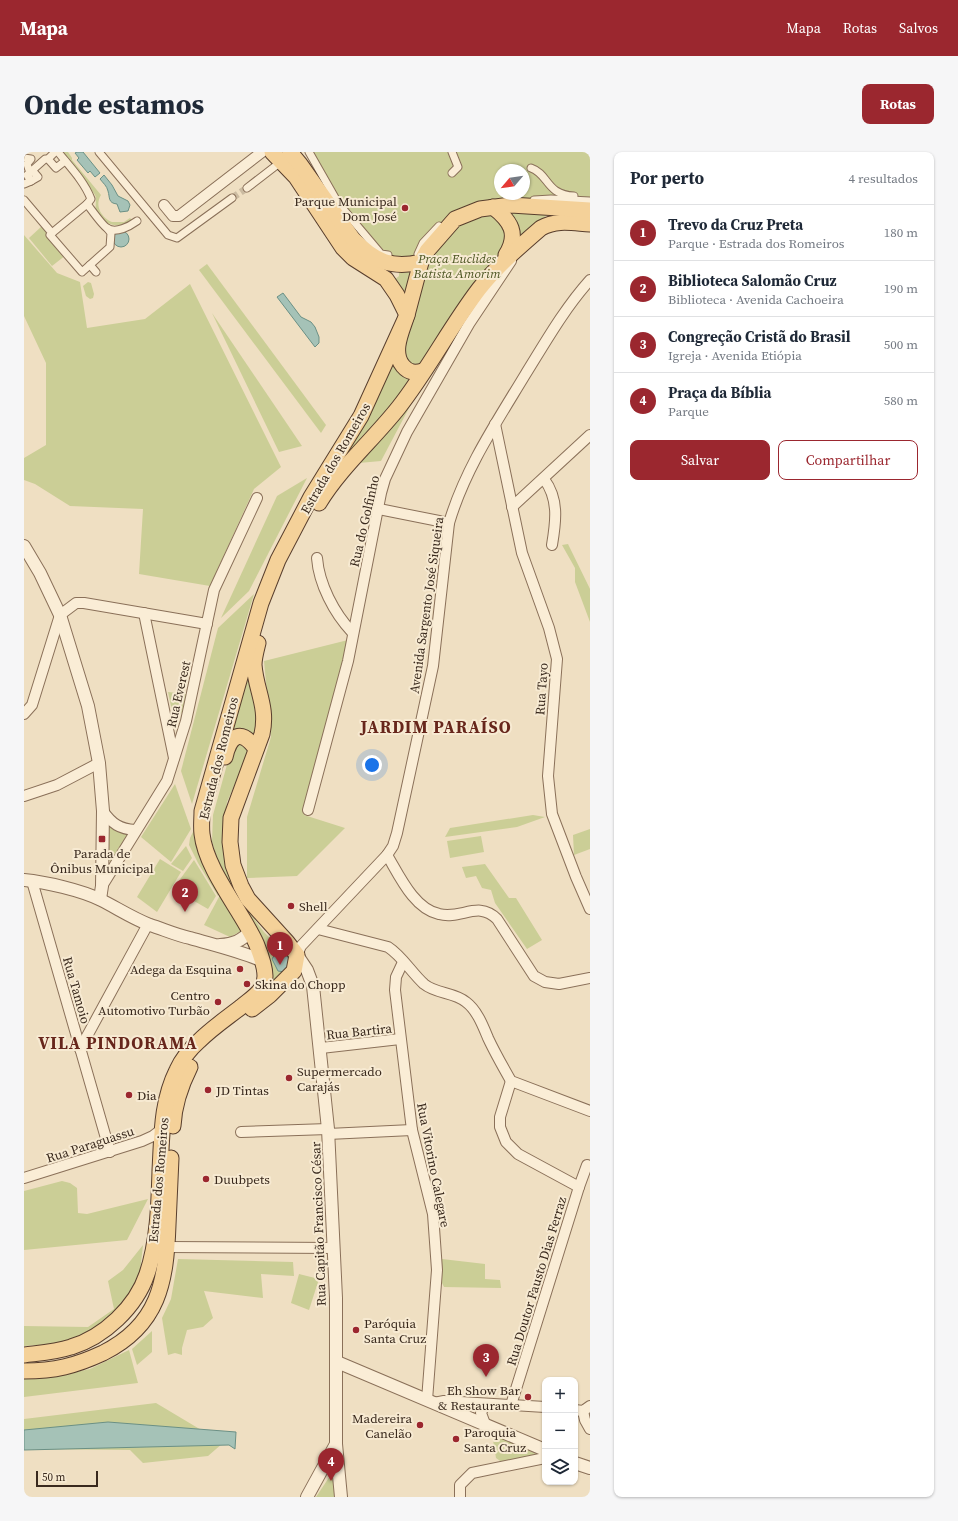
<!DOCTYPE html>
<html lang="pt">
<head>
<meta charset="utf-8">
<style>
  :root { --surface:#fff; --page:#f6f6f7; --text:#1f2937; --muted:#747a83; --line:#e0e1e3; --accent:#9b272f }
  body { margin:0; font-family:"Source Serif 4",serif; background:var(--page); color:var(--text) }
  .controls { position:absolute; right:12px; bottom:12px; display:grid; overflow:hidden; border-radius:8px; box-shadow:0 1px 3px #0004 }
  .controls button { width:36px; height:36px; display:grid; place-items:center; padding:0; border:0; border-bottom:1px solid var(--line); background:var(--surface); color:var(--text); font:20px sans-serif }
  .compass { position:absolute; left:470px; top:12px; width:36px; height:36px; border-radius:50%; background:var(--surface); box-shadow:0 1px 3px #0004; rotate:241deg }
  .scale { position:absolute; left:12px; bottom:10px; width:62px; box-sizing:border-box; padding-left:4px; border:2px solid #39291d; border-top:0; font-size:11px; line-height:14px; white-space:nowrap; color:#39291d; -webkit-text-stroke:3px #f7ead2; paint-order:stroke }
  .you { position:absolute; left:348px; top:613px; width:14px; height:14px; margin:-10px; border:3px solid #fff; border-radius:50%; background:#1a73e8; box-shadow:0 0 0 6px #1a73e833 }
  .badge { display:grid; place-items:center; width:26px; height:26px; border-radius:50%; background:var(--accent); color:#fff; font-size:13px; font-weight:700 }
  .pin { position:absolute; translate:-50% -33px; filter:drop-shadow(0 1px 2px #0008) }
  .pin::after { content:''; position:absolute; top:21px; width:14px; height:12px; background:inherit; clip-path:polygon(0 0,100% 0,50% 100%) }
  .list { margin:0; padding:0; list-style:none }
  h2 { display:flex; justify-content:space-between; align-items:center; height:52px; margin:0; padding:0 16px; font-size:17px }
  h2 small { font-size:13px; font-weight:400; color:var(--muted) }
  .list li { display:grid; grid-template-columns:26px 1fr auto; gap:12px; align-items:center; box-sizing:border-box; height:56px; padding:0 16px; border-top:1px solid var(--line) }
  .list b { display:block; font-size:15px; white-space:nowrap }
  .list p { margin:0; font-size:13px; white-space:nowrap; color:var(--muted) }
  .list em { font-size:13px; font-style:normal; color:var(--muted) }
  .actions { display:flex; gap:8px; padding:12px 16px }
  .actions a { flex:1; padding:9px 0; border:1px solid var(--accent); border-radius:8px; text-align:center; font-size:14px; color:var(--accent) }
  .actions .main { background:var(--accent); color:#fff }
  .icon { flex:none; width:22px; height:22px; fill:none; stroke:currentColor; stroke-width:2; stroke-linecap:round; stroke-linejoin:round }
  .map { position:relative; flex:none; width:566px; height:1345px; overflow:hidden; border-radius:8px }
  header { display:flex; align-items:center; gap:24px; box-sizing:border-box; height:56px; padding:0 20px; background:var(--accent); color:#fff }
  header strong { font-size:19px }
  nav { display:flex; gap:22px; margin-inline-start:auto; font-size:14px }
  .intro { display:flex; align-items:center; justify-content:space-between; box-sizing:border-box; height:96px; padding:0 24px }
  h1 { margin:0; font-size:28px }
  .button { padding:10px 18px; border-radius:8px; background:var(--accent); color:#fff; font-size:14px; font-weight:700 }
  main { display:flex; gap:24px; padding:0 24px }
  aside { flex:1; background:var(--surface); border-radius:8px; box-shadow:0 1px 3px #0004 }
  .map>svg:first-child { display:block }
  .green { fill:#cbce96; fill-rule:evenodd }
  .water { fill:#a5c2b7; stroke:#6b9085 }
  .lines { fill:none; stroke-linecap:round; stroke-linejoin:round }
  .pedestrian-tunnel { stroke:#cbbba1; stroke-width:7; stroke-dasharray:7 3.5; stroke-linecap:butt }
  .pedestrian-casing { stroke:#8a7059; stroke-width:9 }
  .minor-casing { stroke:#8a7059; stroke-width:12 }
  .tertiary-casing { stroke:#8a7059; stroke-width:14 }
  .primary-casing { stroke:#583e2d; stroke-width:17 }
  .pedestrian { stroke:#faedd6; stroke-width:7 }
  .minor { stroke:#faedd6; stroke-width:10 }
  .tertiary { stroke:#faedd6; stroke-width:12 }
  .primary { stroke:#f4d199; stroke-width:15 }
  .poi-dot { fill:#9b272f; stroke:#f7ead2; stroke-width:1.5 }
  .labels { text-anchor:middle; stroke-width:4; stroke-linejoin:round; paint-order:stroke }
  .poi-label { font-size:13px; fill:#39291d; stroke:#f7ead2; text-anchor:start }
  .park-label { font-size:13px; font-style:italic; fill:#4d5623; stroke:#f7ead2 }
  .street-label { font-size:13px; fill:#39291d; stroke:#f7ead2 }
  .district-label { font-size:17px; font-weight:bold; letter-spacing:1px; fill:#67261b; stroke:#f7ead2 }
</style>
</head>
<body>
<header>
<strong>Mapa</strong>
<nav><a>Mapa</a><a>Rotas</a><a>Salvos</a></nav>
</header>
<div class="intro"><h1>Onde estamos</h1><a class="button">Rotas</a></div>
<main>
<div class="map">
<svg width="566" height="1345" viewBox="0 0 566 1345">
  <rect width="100%" height="100%" fill="#efdfc2"/>
  <g class="green">
    <path d="M 39,0 L 44,0 L 48,6 L 48,8 L 77,43 C 70,54 78,66 88,70 L 100,70 L 106,66 L 108,68 C 96,78 77,73 72,58 C 71,53 73,47 71,43 C 63,31 52,20 43,8 L 44,7 Z"/>
    <path d="M 286,0 L 566,0 L 566,48 L 427,61 L 398,91 L 393,102 L 383,107 L 358,101 L 315,50 ZM 476,18 L 500,18 L 500,42 L 476,42 Z"/>
    <path d="M 469,60 L 482,71 L 485,95 L 395,217 L 385,216 L 377,191 L 407,98 L 434,71 Z"/>
    <path d="M 484,61 L 525,61 L 494,90 Z"/>
    <path d="M 18,74 L 42,103 L 28,114 L 5,86 Z"/>
    <path d="M 0,83 L 33,121 L 56,130 L 63,176 L 121,167 L 166,132 L 257,315 L 230,337 L 186,434 L 115,422 L 119,357 L 46,354 L 11,332 L 0,328 L 0,306 L 22,293 L 22,211 L 0,164 Z"/>
    <path d="M 183,112 L 302,273 L 297,281 L 175,118 Z"/>
    <path d="M 391,118 L 381,148 L 369,129 L 375,124 L 375,120 Z"/>
    <path d="M 64,130 L 67,131 L 70,142 L 69,146 L 66,147 L 62,144 L 59,134 Z"/>
    <path d="M 188,161 L 278,294 L 255,300 Z"/>
    <path d="M 371,200 L 391,224 L 373,253 L 300,333 Z"/>
    <path d="M 394,239 L 357,309 L 335,311 Z"/>
    <path d="M 283,326 L 225,439 L 197,466 L 253,344 Z"/>
    <path d="M 544,392 L 566,437 L 566,470 L 551,430 L 551,416 L 538,393 Z"/>
    <path d="M 230,442 L 168,652 L 157,619 L 194,476 Z"/>
    <path d="M 324,488 L 280,663 L 321,676 L 273,724 L 223,726 L 223,665 L 247,585 L 240,509 Z"/>
    <path d="M 225,513 L 237,572 L 233,586 L 229,581 L 205,584 Z"/>
    <path d="M 144,540 L 162,542 L 158,560 L 155,563 L 150,563 L 148,559 Z"/>
    <path d="M 218,591 L 224,598 L 224,602 L 203,650 L 200,676 L 213,739 L 222,756 L 240,780 L 266,807 L 266,812 L 249,833 L 246,818 L 196,717 L 188,689 L 189,663 L 204,609 L 212,593 Z"/>
    <path d="M 151,632 L 167,677 L 147,710 L 117,685 Z"/>
    <path d="M 509,663 L 521,665 L 493,675 L 421,685 L 426,676 Z"/>
    <path d="M 84,672 L 105,681 L 87,709 L 81,707 Z"/>
    <path d="M 566,677 L 566,697 L 550,703 L 549,683 Z"/>
    <path d="M 170,678 L 195,735 L 194,744 L 174,711 L 165,693 L 166,686 Z"/>
    <path d="M 457,684 L 460,700 L 426,706 L 423,689 Z"/>
    <path d="M 162,694 L 168,706 L 159,719 L 147,712 Z"/>
    <path d="M 136,707 L 157,720 L 133,760 L 113,745 Z"/>
    <path d="M 170,708 L 192,744 L 184,757 L 149,737 Z"/>
    <path d="M 461,712 L 485,746 L 492,746 L 518,788 L 503,797 L 471,751 L 467,738 L 458,736 L 452,724 L 442,726 L 438,715 Z"/>
    <path d="M 196,743 L 217,779 L 206,785 L 180,773 Z"/>
    <path d="M 38,1029 L 46,1031 L 53,1036 L 54,1061 L 63,1062 L 124,1047 L 103,1088 L 0,1098 L 0,1039 Z"/>
    <path d="M 119,1093 L 116,1120 L 110,1141 L 94,1159 L 62,1183 L 29,1192 L 0,1194 L 0,1174 L 64,1175 L 90,1157 L 84,1129 L 99,1118 Z"/>
    <path d="M 154,1107 L 269,1110 L 270,1124 L 237,1122 L 239,1146 L 180,1139 L 189,1166 L 179,1175 L 163,1178 L 158,1196 L 158,1203 L 151,1201 L 144,1203 L 138,1166 L 147,1147 Z"/>
    <path d="M 418,1107 L 461,1112 L 461,1127 L 476,1128 L 477,1136 L 420,1135 L 418,1131 Z"/>
    <path d="M 275,1122 L 295,1127 L 285,1158 L 267,1151 Z"/>
    <path d="M 128,1179 L 128,1200 L 113,1213 L 108,1197 Z"/>
    <path d="M 105,1198 L 114,1231 L 0,1245 L 0,1225 L 33,1224 L 66,1217 Z"/>
    <path d="M 132,1251 L 199,1291 L 184,1304 L 119,1311 L 106,1298 L 0,1297 L 0,1267 Z"/>
    <path d="M 468,1282 L 515,1303 L 479,1311 L 472,1306 Z"/>
    <path d="M 312,1315 L 313,1345 L 292,1345 Z"/>
  </g>
  <g class="water">
    <path d="M 53,0 L 59,0 L 76,21 L 71,25 L 66,19 L 64,21 L 53,8 L 55,6 L 51,1 Z"/>
    <path d="M 80,23 L 88,33 L 94,44 L 104,49 L 106,53 L 104,59 L 96,60 L 93,52 C 84,51 86,46 84,39 C 83,34 79,31 76,27 Z"/>
    <circle cx="97" cy="87" r="8"/>
    <path d="M 259,141 L 277,165 L 287,170 L 291,175 L 295,185 L 295,191 L 291,195 L 253,145 Z"/>
    <path d="M 251,802 L 256,804 L 263,804 C 268,810 265,814 261,820 L 254,819 L 248,807 Z"/>
    <path d="M 84,1270 L 212,1280 L 211,1297 L 205,1293 L 0,1298 L 0,1278 Z"/>
  </g>
  <g class="lines">
    <path class="pedestrian-tunnel" d="M 208,46 L 223,36"/>
    <g class="pedestrian-casing">
      <g id="pedestrian">
        <path d="M 34,0 C 46,15 60,29 67,47 L 63,52"/>
        <path d="M 75,0 L 144,83 L 153,86 L 208,46"/>
        <path d="M 285,0 L 314,51 L 357,102 L 364,103"/>
        <path d="M 0,6 L 7,7 L 3,12 L 6,21"/>
        <path d="M 24,7 L 32,16 L 41,9"/>
        <path d="M 507,16 C 525,22 522,43 550,44"/>
        <path d="M 8,18 L 14,25 L 7,29 L 3,23 L 21,7 L 24,7 L 31,0"/>
        <path d="M 428,21 L 434,15 L 428,0"/>
        <path d="M 0,32 L 7,29"/>
        <path d="M 223,36 L 258,9"/>
        <path d="M 0,48 L 28,81 L 26,83 L 58,120 L 86,95 L 87,81 L 83,76"/>
        <path d="M 510,48 L 527,47 L 566,49"/>
        <path d="M 28,81 L 63,52 C 67,57 78,73 83,76 C 92,82 106,74 113,69"/>
        <path d="M 394,102 L 399,91 L 415,74"/>
        <path d="M 66,113 L 72,120"/>
      </g>
    </g>
    <g class="minor-casing">
      <g id="minor">
        <path d="M 140,53 L 149,64 L 155,64 L 238,0"/>
        <path d="M 471,272 L 498,401 L 525,476 L 533,507 L 524,624 L 528,662 L 552,725 L 566,757"/>
        <path d="M 520,327 C 535,347 532,369 528,393"/>
        <path d="M 488,355 L 566,283"/>
        <path d="M 355,357 L 425,371"/>
        <path d="M 293,406 C 295,432 310,461 328,480"/>
        <path d="M 120,461 L 150,606"/>
        <path d="M 0,562 L 8,553 L 36,463 L 52,451 L 60,451 L 183,472"/>
        <path d="M 0,644 L 33,633 L 75,611"/>
        <path d="M 284,658 L 324,509 L 357,341 L 361,327 L 383,280 L 445,172 L 487,109"/>
        <path d="M 79,659 C 88,672 96,677 111,678"/>
        <path d="M 363,703 C 375,723 390,757 415,762 C 437,768 454,748 473,767 L 510,824 L 521,830 L 535,832 L 566,826"/>
        <path d="M 8,729 L 86,1000"/>
        <path d="M 78,734 L 143,629 L 162,569 L 190,438 L 233,346"/>
        <path d="M 294,777 L 364,795 C 378,804 387,820 400,832 C 412,842 430,840 442,850 C 453,858 459,874 464,886 C 471,901 479,915 487,929 L 566,959"/>
        <path d="M 273,803 L 277,794 L 363,703 L 369,694 L 373,681 L 409,514 L 425,371 C 441,317 472,271 501,223 C 521,191 540,157 566,128"/>
        <path d="M 379,810 L 372,825 L 371,838 L 388,978 L 409,1062 L 413,1118 L 403,1248"/>
        <path d="M 297,896 L 376,887"/>
        <path d="M 56,897 L 124,772"/>
        <path d="M 487,929 L 476,965 L 476,975 L 482,990 L 494,1002 L 555,1035"/>
        <path d="M 217,980 L 304,977"/>
        <path d="M 304,982 L 388,978"/>
        <path d="M 0,1026 L 118,989 L 129,984 L 138,977"/>
        <path d="M 143,1095 L 310,1096"/>
        <path d="M 410,1251 L 420,1249 L 521,1255"/>
        <path d="M 487,1253 L 555,1035 L 563,1013"/>
        <path d="M 551,1258 L 559,1259 L 566,1254"/>
        <path d="M 559,1259 L 561,1268 L 566,1277"/>
        <path d="M 461,1272 L 457,1261 L 461,1252"/>
        <path d="M 436,1345 L 436,1333 L 448,1321 L 521,1306"/>
      </g>
    </g>
    <g class="tertiary-casing">
      <g id="tertiary">
        <path d="M 0,394 L 16,421 L 36,463 L 64,554 L 75,611 L 79,659 L 78,734 L 76,747"/>
        <path d="M 0,728 C 21,730 57,738 77,748 C 93,756 108,766 126,773 C 139,777 152,783 166,786 C 190,793 216,799 239,809"/>
        <path d="M 196,793 C 210,792 217,789 227,779"/>
        <path d="M 273,803 L 283,818 L 289,834 L 304,977 L 312,1146 L 312,1292 L 317,1345"/>
        <path d="M 313,1210 L 521,1298"/>
        <path d="M 551,1311 L 566,1316"/>
        <path d="M 283,1345 L 312,1292"/>
      </g>
    </g>
    <g class="primary-casing">
      <g id="primary">
        <path d="M 248,0 L 272,25 L 319,96 L 329,106 L 362,127 L 373,143 L 383,163 C 378,179 367,200 379,214 C 385,221 391,221 399,219"/>
        <path d="M 266,0 L 276,12 L 329,87 C 350,109 367,117 397,110"/>
        <path d="M 469,55 C 487,69 495,82 482,103"/>
        <path d="M 295,351 C 317,315 349,288 375,255 C 404,218 426,175 455,137 C 473,114 495,95 517,76 C 533,67 549,71 566,72"/>
        <path d="M 201,605 C 206,583 217,576 232,597"/>
        <path d="M 228,857 L 246,843 L 270,819 L 273,803 L 263,790 L 224,747 L 217,734 L 209,713 L 206,690 L 207,666 L 238,582 C 244,555 232,539 230,513 C 230,506 232,499 234,491"/>
        <path d="M 149,974 C 150,953 156,935 166,915"/>
        <path d="M 0,1203 C 16,1201 32,1200 47,1195 C 80,1185 112,1155 123,1122 C 134,1090 135,1052 136,1018 C 138,984 137,950 153,918 C 158,907 166,897 175,889 C 188,876 203,866 217,855 C 224,849 232,844 237,837 C 240,833 241,828 241,824 C 241,813 236,801 232,791 C 217,758 182,718 178,682 C 177,674 178,667 178,659 L 237,451 L 254,408 L 287,345 L 337,264 L 383,163 L 397,110 L 403,99 L 431,67 L 456,57 L 487,53 L 566,58"/>
        <path d="M 0,1219 C 31,1219 51,1214 79,1201 C 135,1173 142,1130 144,1073 C 145,1051 146,1029 147,1006"/>
      </g>
    </g>
    <use href="#pedestrian" class="pedestrian"/>
    <use href="#minor" class="minor"/>
    <use href="#tertiary" class="tertiary"/>
    <use href="#primary" class="primary"/>
  </g>
  <g class="poi-dot">
    <circle cx="381" cy="56" r="4"/>
    <rect x="74" y="683" width="8" height="8" rx="2"/>
    <circle cx="267" cy="754" r="4"/>
    <circle cx="216" cy="817" r="4"/>
    <circle cx="223" cy="832" r="4"/>
    <circle cx="194" cy="850" r="4"/>
    <circle cx="265" cy="926" r="4"/>
    <circle cx="184" cy="938" r="4"/>
    <circle cx="105" cy="943" r="4"/>
    <circle cx="182" cy="1027" r="4"/>
    <circle cx="332" cy="1178" r="4"/>
    <circle cx="504" cy="1245" r="4"/>
    <circle cx="396" cy="1273" r="4"/>
    <circle cx="432" cy="1287" r="4"/>
  </g>
  <g class="labels">
    <g class="poi-label">
      <text x="373" y="54" text-anchor="end">Parque Municipal<tspan x="373" dy="15">Dom José</tspan></text>
      <text x="78" y="706" text-anchor="middle">Parada de<tspan x="78" dy="15">Ônibus Municipal</tspan></text>
      <text x="275" y="759">Shell</text>
      <text x="208" y="822" text-anchor="end">Adega da Esquina</text>
      <text x="231" y="837">Skina do Chopp</text>
      <text x="186" y="848" text-anchor="end">Centro<tspan x="186" dy="15">Automotivo Turbão</tspan></text>
      <text x="273" y="924">Supermercado<tspan x="273" dy="15">Carajás</tspan></text>
      <text x="192" y="943">JD Tintas</text>
      <text x="113" y="948">Dia</text>
      <text x="190" y="1032">Duubpets</text>
      <text x="340" y="1176">Paróquia<tspan x="340" dy="15">Santa Cruz</tspan></text>
      <text x="496" y="1243" text-anchor="end">Eh Show Bar<tspan x="496" dy="15">&amp; Restaurante</tspan></text>
      <text x="388" y="1271" text-anchor="end">Madereira<tspan x="388" dy="15">Canelão</tspan></text>
      <text x="440" y="1285">Paroquia<tspan x="440" dy="15">Santa Cruz</tspan></text>
    </g>
    <g class="park-label">
      <text x="433" y="111">Praça Euclides<tspan x="433" dy="15">Batista Amorim</tspan></text>
    </g>
    <g class="street-label">
      <text transform="translate(311 306) rotate(-60)" y="5">Estrada dos Romeiros</text>
      <text transform="translate(340 369) rotate(-77)" y="5">Rua do Golfinho</text>
      <text transform="translate(402 453) rotate(-82)" y="5">Avenida Sargento José Siqueira</text>
      <text transform="translate(517 537) rotate(-86)" y="5">Rua Tayo</text>
      <text transform="translate(154 542) rotate(-77)" y="5">Rua Everest</text>
      <text transform="translate(194 606) rotate(-76)" y="5">Estrada dos Romeiros</text>
      <text transform="translate(53 838) rotate(74)" y="5">Rua Tamoio</text>
      <text transform="translate(335 879) rotate(-6)" y="5">Rua Bartira</text>
      <text transform="translate(66 992) rotate(-18)" y="5">Rua Paraguassu</text>
      <text transform="translate(410 1013) rotate(79)" y="5">Rua Vitorino Calegare</text>
      <text transform="translate(134 1028) rotate(-85)" y="5">Estrada dos Romeiros</text>
      <text transform="translate(294 1072) rotate(-92)" y="5">Rua Capitão Francisco César</text>
      <text transform="translate(512 1129) rotate(-73)" y="5">Rua Doutor Fausto Dias Ferraz</text>
    </g>
    <g class="district-label">
      <text x="412" y="581">JARDIM PARAÍSO</text>
      <text x="94" y="897">VILA PINDORAMA</text>
    </g>
  </g>
</svg>
<div class="controls">
<button>+</button>
<button>−</button>
<button><svg class="icon" aria-label="layers" viewBox="0 0 24 24"><path d="M12 4l9 5-9 5-9-5zM3 14l9 5 9-5"/></svg></button>
</div>
<svg class="compass" viewBox="-18 -18 36 36"><path d="M0-13l5 13h-10z" fill="#e53935"/><path d="M0 13l5-13h-10z" fill="#747a83"/></svg>
<div class="scale">50 m</div>
<div class="you"></div>
<div class="pin badge" style="left:256px;top:813px">1</div>
<div class="pin badge" style="left:161px;top:760px">2</div>
<div class="pin badge" style="left:462px;top:1225px">3</div>
<div class="pin badge" style="left:307px;top:1329px">4</div>
</div>
<aside>
<h2>Por perto<small>4 resultados</small></h2>
<ul class="list">
<li><span class="badge">1</span><div><b>Trevo da Cruz Preta</b><p>Parque · Estrada dos Romeiros</p></div><em>180 m</em></li>
<li><span class="badge">2</span><div><b>Biblioteca Salomão Cruz</b><p>Biblioteca · Avenida Cachoeira</p></div><em>190 m</em></li>
<li><span class="badge">3</span><div><b>Congreção Cristã do Brasil</b><p>Igreja · Avenida Etiópia</p></div><em>500 m</em></li>
<li><span class="badge">4</span><div><b>Praça da Bíblia</b><p>Parque</p></div><em>580 m</em></li>
</ul>
<div class="actions"><a class="main">Salvar</a><a>Compartilhar</a></div>
</aside>
</main>
</body>
</html>
